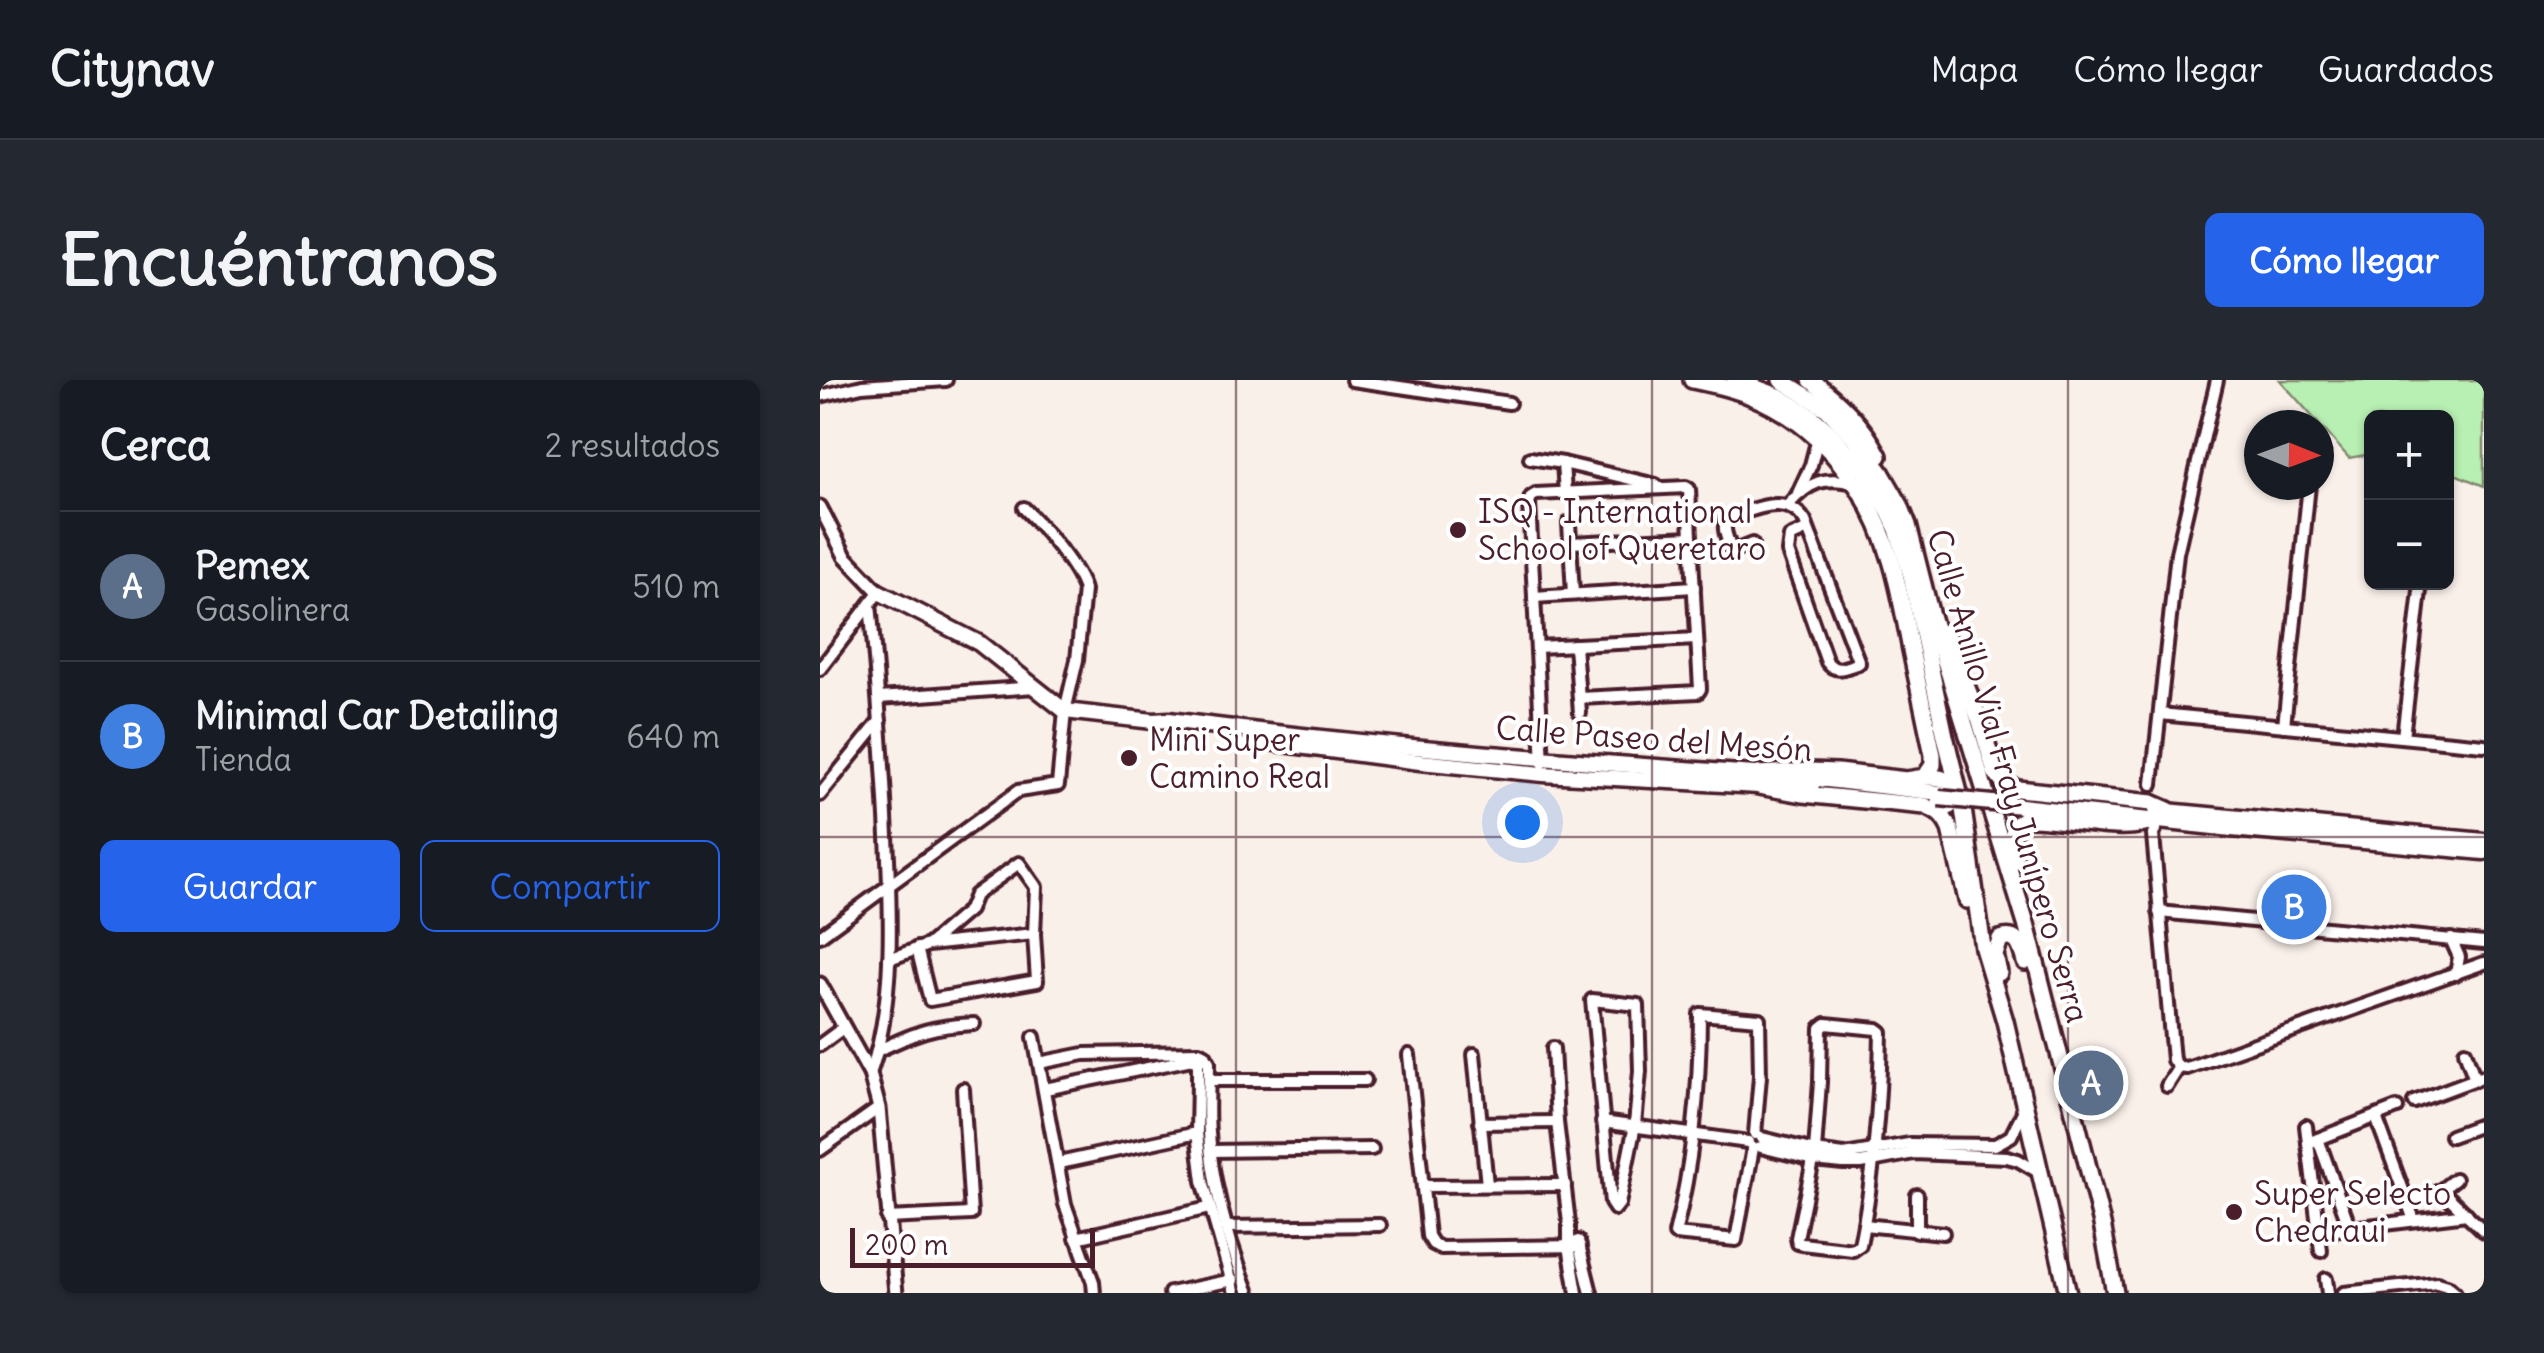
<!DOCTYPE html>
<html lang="es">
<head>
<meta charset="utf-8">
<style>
  :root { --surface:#171b24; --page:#242831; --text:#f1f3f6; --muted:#9ea1a6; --line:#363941; --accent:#2563eb }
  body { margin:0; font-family:Delius,sans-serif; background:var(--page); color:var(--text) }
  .controls { position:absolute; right:30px; top:30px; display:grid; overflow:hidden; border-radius:15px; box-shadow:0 2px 8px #0004 }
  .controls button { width:90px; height:90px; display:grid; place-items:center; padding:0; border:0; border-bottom:2px solid var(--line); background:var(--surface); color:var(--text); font:50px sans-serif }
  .compass { position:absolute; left:1424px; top:30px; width:90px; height:90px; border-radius:50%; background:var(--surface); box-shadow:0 2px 8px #0004; rotate:91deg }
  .scale { position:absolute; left:30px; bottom:25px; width:245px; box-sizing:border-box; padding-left:10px; border:5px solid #4a1f2b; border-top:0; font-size:28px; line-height:35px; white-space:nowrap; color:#4a1f2b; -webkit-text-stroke:8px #fff; paint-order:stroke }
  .you { position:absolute; left:702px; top:442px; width:35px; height:35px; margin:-25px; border:8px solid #fff; border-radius:50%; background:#1a73e8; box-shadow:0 0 0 15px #1a73e833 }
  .badge { display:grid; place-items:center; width:65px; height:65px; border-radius:50%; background:var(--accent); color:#fff; font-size:32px; font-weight:700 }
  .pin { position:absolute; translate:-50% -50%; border:5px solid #fff; box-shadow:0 2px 10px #0006 }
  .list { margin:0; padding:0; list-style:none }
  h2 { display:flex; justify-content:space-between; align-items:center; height:130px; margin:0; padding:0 40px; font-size:42px }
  h2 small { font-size:32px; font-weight:400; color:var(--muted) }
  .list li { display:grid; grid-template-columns:65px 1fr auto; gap:30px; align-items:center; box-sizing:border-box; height:150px; padding:0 40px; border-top:2px solid var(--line) }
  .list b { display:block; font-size:38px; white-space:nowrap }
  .list p { margin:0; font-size:32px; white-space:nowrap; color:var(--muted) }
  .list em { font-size:32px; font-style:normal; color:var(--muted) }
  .actions { display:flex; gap:20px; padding:30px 40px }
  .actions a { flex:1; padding:22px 0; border:2px solid var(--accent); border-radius:15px; text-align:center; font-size:35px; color:var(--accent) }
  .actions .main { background:var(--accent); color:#fff }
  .map { position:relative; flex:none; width:1664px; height:913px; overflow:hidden; border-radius:15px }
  header { display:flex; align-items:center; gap:60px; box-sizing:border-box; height:140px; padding:0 50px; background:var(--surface); border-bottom:2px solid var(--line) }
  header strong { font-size:48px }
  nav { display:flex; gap:55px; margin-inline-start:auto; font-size:35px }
  .intro { display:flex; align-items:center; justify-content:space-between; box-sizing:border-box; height:240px; padding:0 60px }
  h1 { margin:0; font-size:70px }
  .button { padding:25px 45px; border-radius:15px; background:var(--accent); color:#fff; font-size:35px; font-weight:700 }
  main { display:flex; gap:60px; padding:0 60px }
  aside { flex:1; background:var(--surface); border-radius:15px; box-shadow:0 2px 8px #0004 }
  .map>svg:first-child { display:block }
  .green { fill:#b8efb2; stroke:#81876e; stroke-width:2.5 }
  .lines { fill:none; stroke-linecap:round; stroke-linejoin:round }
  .minor-casing { stroke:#4a1f2b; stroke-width:18 }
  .tertiary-casing { stroke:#4a1f2b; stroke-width:19 }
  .secondary-casing { stroke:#4a1f2b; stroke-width:21 }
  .trunk-casing { stroke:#4a1f2b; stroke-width:22 }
  .minor { stroke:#fff; stroke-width:10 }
  .tertiary { stroke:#fff; stroke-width:11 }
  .secondary { stroke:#fff; stroke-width:14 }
  .trunk { stroke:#fff; stroke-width:15 }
  .secondary-bridge-casing { stroke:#4a1f2b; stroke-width:21; stroke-linecap:butt }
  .secondary-bridge { stroke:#fff; stroke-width:14 }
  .grid { fill:none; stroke:#4a1f2b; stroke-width:2.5; stroke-opacity:0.55 }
  .poi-dot { fill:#4a1f2b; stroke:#fff; stroke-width:4 }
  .labels { text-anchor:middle; stroke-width:8; stroke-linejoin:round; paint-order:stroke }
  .poi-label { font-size:32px; fill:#4a1f2b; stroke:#fff; text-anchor:start }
  .street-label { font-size:32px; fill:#4a1f2b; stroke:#fff }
</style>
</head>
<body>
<header>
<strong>Citynav</strong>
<nav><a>Mapa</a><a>Cómo llegar</a><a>Guardados</a></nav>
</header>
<div class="intro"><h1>Encuéntranos</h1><a class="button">Cómo llegar</a></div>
<main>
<aside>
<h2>Cerca<small>2 resultados</small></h2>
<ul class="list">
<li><span class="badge" style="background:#5c6f8a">A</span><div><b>Pemex</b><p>Gasolinera</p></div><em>510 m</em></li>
<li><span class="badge" style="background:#3f7fe0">B</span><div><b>Minimal Car Detailing</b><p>Tienda</p></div><em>640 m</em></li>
</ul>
<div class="actions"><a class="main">Guardar</a><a>Compartir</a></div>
</aside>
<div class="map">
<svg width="1664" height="913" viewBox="0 0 1664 913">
  <rect width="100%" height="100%" fill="#faf0ea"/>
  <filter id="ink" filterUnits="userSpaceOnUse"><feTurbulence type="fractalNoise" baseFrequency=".01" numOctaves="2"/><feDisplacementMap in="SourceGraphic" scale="20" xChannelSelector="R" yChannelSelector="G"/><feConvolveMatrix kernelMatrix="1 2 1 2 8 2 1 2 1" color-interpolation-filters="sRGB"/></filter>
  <g filter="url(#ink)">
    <path class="green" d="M 1460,0 L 1664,0 L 1664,106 L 1627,91 L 1626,38 L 1552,38 L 1551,74 L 1529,78 Z"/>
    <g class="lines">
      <g class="minor-casing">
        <g id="minor">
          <path d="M 532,0 L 689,23"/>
          <path d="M 0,16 L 42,6 L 126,0"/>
          <path d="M 710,78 L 743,83 L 836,105"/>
          <path d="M 743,83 L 745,113"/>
          <path d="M 978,113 L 991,85 L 998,58"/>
          <path d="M 968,125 C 990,101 1004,96 1035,103"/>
          <path d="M 870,137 L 875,233"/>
          <path d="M 749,143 L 753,214"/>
          <path d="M 751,163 L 871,157"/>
          <path d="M 932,164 L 917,170 L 910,167 C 907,157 902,148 907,138 C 934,130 966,112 985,141 L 1039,283 C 1026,287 1016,294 1007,282 L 968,172 L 970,157 L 988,149"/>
          <path d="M 714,217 L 874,207"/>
          <path d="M 755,265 L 760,333"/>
          <path d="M 717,267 L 877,259"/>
          <path d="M 0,289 L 59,212"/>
          <path d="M 59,318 L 215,307"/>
          <path d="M 760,318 L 878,312 L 880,309 L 876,238"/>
          <path d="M 1340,334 L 1664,365"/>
          <path d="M 1464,346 L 1489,105"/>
          <path d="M 1583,357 L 1601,202"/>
          <path d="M 723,383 L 709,123 L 711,117 L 716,114 L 866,107 L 869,109 L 870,129"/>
          <path d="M 1332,404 L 1357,173 L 1397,0"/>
          <path d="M 0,415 L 60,341"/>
          <path d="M 1338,441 L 1333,455 L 1353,680 L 1359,687"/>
          <path d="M 1339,532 L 1664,563"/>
          <path d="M 0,556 L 198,411 L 238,405 L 245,331 L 257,280 L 264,210 C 258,187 222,146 204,128"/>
          <path d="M 1631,559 L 1639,577 L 1636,594"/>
          <path d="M 97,568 L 110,620 L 217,601 L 214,554 L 216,507 L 199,483 L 155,515 L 149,530 L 108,565"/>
          <path d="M 69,579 L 108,565 L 214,554"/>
          <path d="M 772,620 L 818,625 L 820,691 L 815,745 L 799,824 L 795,829 L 791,823 Z"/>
          <path d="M 1006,644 L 1057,649 L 1061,652 C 1060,725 1054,795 1040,865 L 1033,870 L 982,864 L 978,863 L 977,858 L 995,771 L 1000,702 L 1001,648 Z"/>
          <path d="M 214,657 L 245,824 L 273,902 L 274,913"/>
          <path d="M 0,665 L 23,648"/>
          <path d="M 733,668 L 737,742 L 749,843 L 749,866 L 757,913"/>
          <path d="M 59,670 C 97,652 112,646 154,644"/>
          <path d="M 1645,671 L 1655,700"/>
          <path d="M 654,674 L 667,805"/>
          <path d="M 385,675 L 378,683 L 378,701 L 377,753 L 383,801 L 415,913"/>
          <path d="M 385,675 L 389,682 C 389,706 387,730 389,753 C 392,808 409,862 429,913"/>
          <path d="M 589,675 L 608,856 L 613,864 L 621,868 L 760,866"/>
          <path d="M 219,683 L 264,674 L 379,672 L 385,675"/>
          <path d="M 1359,687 L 1367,688 L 1664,583"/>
          <path d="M 50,694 C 77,619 70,516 66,437 C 62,366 57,295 50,224"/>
          <path d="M 389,700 L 545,700"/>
          <path d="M 1347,706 L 1359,687"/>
          <path d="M 225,709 L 372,679 L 378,683"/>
          <path d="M 1594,722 L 1664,696"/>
          <path d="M 1556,737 L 1594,840"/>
          <path d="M 782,742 L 928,762"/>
          <path d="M 660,743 L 737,742"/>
          <path d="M 1486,746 L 1501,871"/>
          <path d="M 1631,756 L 1664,744"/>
          <path d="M 942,758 L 995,771 L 1024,775 L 1089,764 L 1175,765 L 1191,756 L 1205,728"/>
          <path d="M 1498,759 L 1530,848"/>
          <path d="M 1488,763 L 1577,728"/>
          <path d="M 941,767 L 994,780 L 1023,783 L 1041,783 L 1094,773 L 1187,777 L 1198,780 L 1220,793"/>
          <path d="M 933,768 L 916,860 L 855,854 C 873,781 880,709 880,634 L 939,639 L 940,696 L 935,754"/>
          <path d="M 0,770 L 59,728"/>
          <path d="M 391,771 L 552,769"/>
          <path d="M 239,783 L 377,753"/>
          <path d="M 603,806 L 745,805"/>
          <path d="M 1621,810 L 1664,851"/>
          <path d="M 1587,822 L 1621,810 L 1635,799"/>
          <path d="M 67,838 L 151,834 L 143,709"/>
          <path d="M 1044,845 L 1123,853"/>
          <path d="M 406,847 L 560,845"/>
          <path d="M 1097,851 L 1097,815"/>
          <path d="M 1499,852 L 1647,834"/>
          <path d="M 256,858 L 389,828"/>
          <path d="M 758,861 L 771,913"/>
          <path d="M 1506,899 L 1508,913"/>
          <path d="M 350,913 L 413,900"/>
          <path d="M 1524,913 L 1617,903 L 1627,906 L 1635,913"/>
        </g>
      </g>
      <g class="tertiary-casing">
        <g id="tertiary">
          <path d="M 0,127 L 25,176 L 59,212"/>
          <path d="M 0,604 L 50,694 L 59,728 L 76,913"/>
        </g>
      </g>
      <g class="secondary-casing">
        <g id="secondary">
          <path d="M 59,212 L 159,263 L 245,331 L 333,341 L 349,340 C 548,366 748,381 949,395"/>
          <path d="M 441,361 L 600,382 L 723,394 L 939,406 L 993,403"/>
          <path d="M 981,397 L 1120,413"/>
          <path d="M 1183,424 L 1412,449 L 1664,472"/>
          <path d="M 1336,430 L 1664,461"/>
        </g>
      </g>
      <g class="trunk-casing">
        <g id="trunk">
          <path d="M 872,0 C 892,4 912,8 931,16 C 1001,44 1050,109 1071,180 C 1080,209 1085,240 1091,270 C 1098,305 1106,340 1113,375 L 1113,385 L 1105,397 L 1086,400 L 1017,392 L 990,391 L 938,394"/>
          <path d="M 915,0 L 958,16 L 992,37 L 1010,53 L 1044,90 L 1069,132 L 1077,149 L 1091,195 L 1125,356 L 1143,429 L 1163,568 L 1185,641 L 1248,913"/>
          <path d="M 961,0 L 1007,29 L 1034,57 L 1061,92 L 1080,125 L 1088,145 L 1110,232 L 1206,544 L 1265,775 L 1282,844 L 1295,913"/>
          <path d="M 991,0 C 1018,21 1043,44 1059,76"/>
          <path d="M 1125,252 L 1160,341 L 1175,392 L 1186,405 L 1198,409 L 1332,423 L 1348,430"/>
          <path d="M 1105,397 C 1117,397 1127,397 1134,408 L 1132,424 L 1127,428 L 1115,430"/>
          <path d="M 939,406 L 983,414 L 1105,426 C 1118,431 1124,436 1130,449 L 1147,520"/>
          <path d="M 1195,481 C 1191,464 1188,447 1206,438 C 1241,436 1307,456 1335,440"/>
          <path d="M 1179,593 L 1175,575 L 1180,559 C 1198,553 1201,567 1205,582"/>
        </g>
      </g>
      <use href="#minor" class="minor"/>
      <use href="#tertiary" class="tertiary"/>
      <use href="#secondary" class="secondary"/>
      <use href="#trunk" class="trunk"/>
      <g class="secondary-bridge-casing">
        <path id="secondary-bridge" d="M 1119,418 L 1183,424"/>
      </g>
      <use href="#secondary-bridge" class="secondary-bridge"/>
    </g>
  </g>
  <path class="grid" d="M 416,0 L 416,913M 832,0 L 832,913M 1248,0 L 1248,913M 0,457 L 1664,457"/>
  <g class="poi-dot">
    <circle cx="638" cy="150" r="10"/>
    <circle cx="309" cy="378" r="10"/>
    <circle cx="1414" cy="832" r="10"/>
  </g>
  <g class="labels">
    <g class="poi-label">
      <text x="658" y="143">ISQ - International<tspan x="658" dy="37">School of Queretaro</tspan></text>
      <text x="329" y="371">Mini Super<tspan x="329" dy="37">Camino Real</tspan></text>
      <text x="1434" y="825">Super Selecto<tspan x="1434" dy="37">Chedraui</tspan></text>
    </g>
    <g class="street-label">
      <text transform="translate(834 359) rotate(4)" y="11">Calle Paseo del Mesón</text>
      <text transform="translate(1188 396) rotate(74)" y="11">Calle Anillo Vial Fray Junípero Serra</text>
    </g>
  </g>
</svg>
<div class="controls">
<button>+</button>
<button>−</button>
</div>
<svg class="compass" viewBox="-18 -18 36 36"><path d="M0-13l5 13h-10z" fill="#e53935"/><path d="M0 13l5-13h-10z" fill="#9ea1a6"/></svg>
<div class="scale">200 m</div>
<div class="you"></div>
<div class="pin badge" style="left:1271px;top:703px;background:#5c6f8a">A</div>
<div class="pin badge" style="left:1474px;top:527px;background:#3f7fe0">B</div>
</div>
</main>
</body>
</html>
